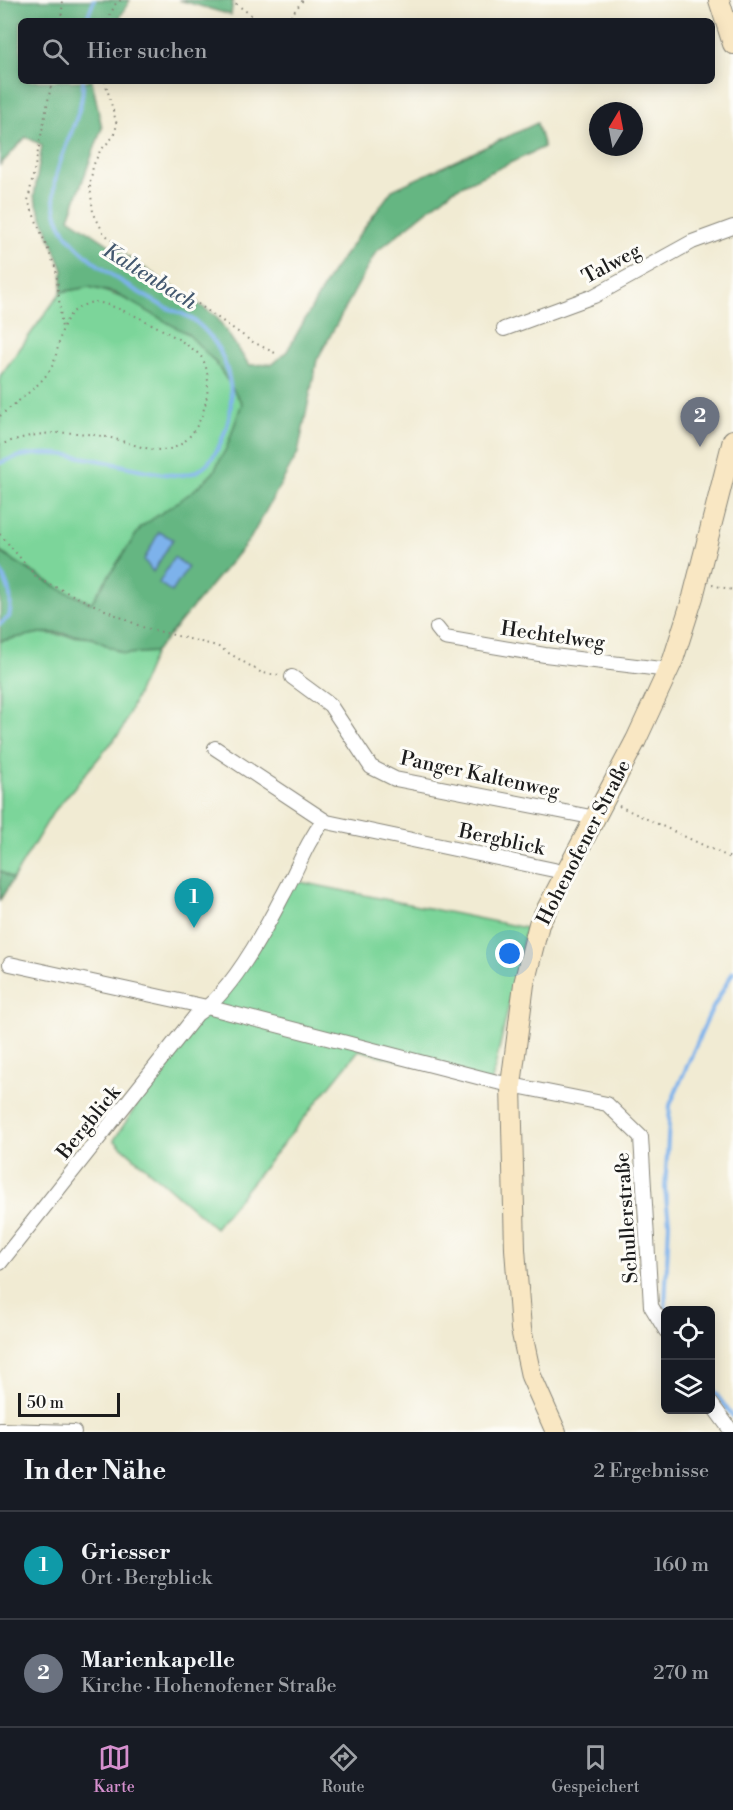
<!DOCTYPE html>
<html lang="de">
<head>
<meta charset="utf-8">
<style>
  :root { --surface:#171b24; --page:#20242c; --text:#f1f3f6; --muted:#9ea1a6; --line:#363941; --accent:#d690ce }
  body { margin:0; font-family:"Libre Bodoni",serif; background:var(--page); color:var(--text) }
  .controls { position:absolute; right:18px; bottom:18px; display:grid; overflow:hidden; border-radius:9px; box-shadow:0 3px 15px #0003 }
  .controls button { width:54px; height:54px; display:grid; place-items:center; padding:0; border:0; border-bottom:2px solid var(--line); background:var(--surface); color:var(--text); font:30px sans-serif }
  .compass { position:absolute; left:589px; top:102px; width:54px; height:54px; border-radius:50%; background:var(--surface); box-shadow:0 3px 15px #0003; rotate:10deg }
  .scale { position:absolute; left:18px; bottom:15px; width:102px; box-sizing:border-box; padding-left:6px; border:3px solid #1c1c1c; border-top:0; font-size:16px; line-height:21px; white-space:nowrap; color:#1c1c1c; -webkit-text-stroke:4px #fdfcf7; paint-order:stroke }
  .you { position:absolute; left:510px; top:954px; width:21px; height:21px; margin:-15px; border:4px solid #fff; border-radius:50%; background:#1a73e8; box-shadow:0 0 0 9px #1a73e833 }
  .badge { display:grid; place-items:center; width:39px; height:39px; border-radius:50%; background:var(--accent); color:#fff; font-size:20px; font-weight:700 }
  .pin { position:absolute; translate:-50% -50px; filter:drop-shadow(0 2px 3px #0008) }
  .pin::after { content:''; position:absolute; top:32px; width:21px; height:18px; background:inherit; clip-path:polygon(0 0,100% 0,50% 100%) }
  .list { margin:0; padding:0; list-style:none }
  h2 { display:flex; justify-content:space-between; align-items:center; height:78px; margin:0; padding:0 24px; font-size:26px }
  h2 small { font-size:20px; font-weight:400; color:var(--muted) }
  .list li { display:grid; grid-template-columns:39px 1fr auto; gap:18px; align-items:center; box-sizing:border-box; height:108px; padding:0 24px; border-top:2px solid var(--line) }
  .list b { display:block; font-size:22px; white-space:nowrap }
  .list p { margin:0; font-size:20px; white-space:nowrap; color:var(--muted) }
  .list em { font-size:20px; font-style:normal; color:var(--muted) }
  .icon { flex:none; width:33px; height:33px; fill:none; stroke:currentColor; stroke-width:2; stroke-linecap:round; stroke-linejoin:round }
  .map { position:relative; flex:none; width:733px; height:1432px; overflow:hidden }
  .search { position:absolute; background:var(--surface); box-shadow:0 3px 15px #0003; left:18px; right:18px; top:18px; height:66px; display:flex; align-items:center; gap:15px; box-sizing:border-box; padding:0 21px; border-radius:9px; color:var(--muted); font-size:22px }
  .sheet { height:294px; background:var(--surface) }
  nav { display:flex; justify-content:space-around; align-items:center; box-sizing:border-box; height:84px; border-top:2px solid var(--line); background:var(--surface); font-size:16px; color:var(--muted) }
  nav a { display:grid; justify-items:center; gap:3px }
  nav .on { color:var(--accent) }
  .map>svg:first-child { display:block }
  .green { fill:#7cd59a; stroke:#4c785b; stroke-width:1.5 }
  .forest { fill:#65b682; stroke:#40694f; stroke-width:1.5 }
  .water { fill:#7db2eb; stroke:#4c6784; stroke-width:1.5 }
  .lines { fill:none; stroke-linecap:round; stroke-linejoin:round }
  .stream { stroke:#7db2eb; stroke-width:4 }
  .minor-casing { stroke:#868478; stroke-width:16 }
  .secondary-casing { stroke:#868478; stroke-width:22 }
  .path { stroke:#868478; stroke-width:2; stroke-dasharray:1.5 4.5; stroke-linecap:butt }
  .minor { stroke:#fff; stroke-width:14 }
  .secondary { stroke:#f9e7c3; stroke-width:20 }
  .labels { text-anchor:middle; stroke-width:6; stroke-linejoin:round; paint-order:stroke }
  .street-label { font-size:20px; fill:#1c1c1c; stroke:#fdfcf7 }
  .water-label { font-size:21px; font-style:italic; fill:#43586f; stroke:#fdfcf7 }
</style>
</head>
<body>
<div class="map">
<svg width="733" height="1432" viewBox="0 0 733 1432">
  <rect width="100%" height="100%" fill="#fdfcf7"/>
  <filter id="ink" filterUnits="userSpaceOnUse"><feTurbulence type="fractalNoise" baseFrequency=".0167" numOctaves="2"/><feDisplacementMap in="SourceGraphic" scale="12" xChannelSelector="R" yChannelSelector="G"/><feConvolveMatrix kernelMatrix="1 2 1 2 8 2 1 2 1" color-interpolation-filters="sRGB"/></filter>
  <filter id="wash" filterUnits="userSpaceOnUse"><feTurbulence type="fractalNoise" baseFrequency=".008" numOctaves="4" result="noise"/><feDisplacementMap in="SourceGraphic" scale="24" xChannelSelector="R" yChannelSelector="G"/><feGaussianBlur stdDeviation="1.35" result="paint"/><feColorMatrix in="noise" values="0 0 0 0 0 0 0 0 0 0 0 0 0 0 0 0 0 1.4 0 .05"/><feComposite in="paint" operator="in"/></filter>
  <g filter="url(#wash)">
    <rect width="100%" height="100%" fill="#f1ebd3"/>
    <g class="green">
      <path d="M 89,287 C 119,294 164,315 188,334 C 211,352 226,379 242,403 L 227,447 L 213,473 L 192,492 L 141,527 L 91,603 L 60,589 L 0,552 L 0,376 L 61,292 Z"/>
      <path d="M 40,633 L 92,638 L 124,654 L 155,652 L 122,730 L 52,814 L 13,879 L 0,871 L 0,641 Z"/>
      <path d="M 291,880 L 526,928 L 491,1085 L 359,1050 L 215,1228 L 114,1140 L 195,1015 L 223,994 Z"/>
    </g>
    <g class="forest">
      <path d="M 0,0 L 130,0 L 118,21 L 21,21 L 21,81 L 92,81 L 102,128 L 69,218 L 216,316 L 249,365 L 273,364 L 287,351 L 332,272 L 392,190 L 537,123 L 544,147 L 453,190 L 376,252 L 317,360 L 298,453 L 250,539 L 155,652 L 124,654 L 92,638 L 59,633 L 40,633 L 0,641 L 0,552 L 60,589 L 91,603 L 141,527 L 192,492 L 213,473 L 227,447 L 242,403 L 216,363 L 188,334 L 115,293 L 89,287 L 61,292 L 63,270 L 34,197 L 42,145 L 26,137 L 0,165 Z"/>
      <path d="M 179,0 L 233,0 L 231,15 Z"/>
      <path d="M 0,871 L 13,879 L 0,900 Z"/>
    </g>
    <g class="water">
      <path d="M 159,532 L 173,539 L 153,572 L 144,560 Z"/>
      <path d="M 174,557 L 188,567 L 172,592 L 159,583 Z"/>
    </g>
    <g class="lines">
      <g class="stream">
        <path d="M 86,21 L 94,0"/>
        <path d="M 0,463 C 41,443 96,460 138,469 C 153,472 173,477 188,474 C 207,471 217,453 223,437 C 240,397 229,349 196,322 C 187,314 173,311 163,306 C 133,290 76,256 61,225 C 36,176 85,129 83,81"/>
        <path d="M 0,570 C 9,587 13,598 9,617 L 0,624"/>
        <path d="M 667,1310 L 665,1306 L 669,1222 L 665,1189 L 670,1105 L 710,1013 L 733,972"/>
        <path d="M 710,1386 L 733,1417"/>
      </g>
    </g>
  </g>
  <g filter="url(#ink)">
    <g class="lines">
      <g class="minor-casing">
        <g id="minor">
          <path d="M 504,329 L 594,296 L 692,242 L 733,227"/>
          <path d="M 437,628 L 445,638 L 545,655 L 669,670"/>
          <path d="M 292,677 L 330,705 L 371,767 L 395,779 L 596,818"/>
          <path d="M 215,748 L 327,822 L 554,870 L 565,875"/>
          <path d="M 10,964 L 207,1007 C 235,984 265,930 282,897 C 297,871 305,844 324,820"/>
          <path d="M 0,1263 L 197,1014 L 207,1007 L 497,1082 L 607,1104 L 641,1137 L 651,1306 L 666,1331"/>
          <path d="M 710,1402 L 732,1432"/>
          <path d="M 0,1430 L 74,1432"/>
        </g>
      </g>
      <g class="secondary-casing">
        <g id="secondary">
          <path d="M 719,0 L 733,44"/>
          <path d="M 556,1432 L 531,1376 L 521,1329 L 515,1249 L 511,1085 L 524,984 L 539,924 L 636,740 L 673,660 L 693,597 L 733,440"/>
        </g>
      </g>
      <g class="path">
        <path d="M 231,0 L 259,21"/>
        <path d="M 61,21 L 63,0"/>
        <path d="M 107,21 L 116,3 L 121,0"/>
        <path d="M 287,21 L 303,0"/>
        <path d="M 52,81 L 28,201 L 56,269 L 62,329"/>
        <path d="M 105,81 L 117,125 L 113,137 L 100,151 L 93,166 L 90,186 L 93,212 L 103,232 L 122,251 L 251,341 L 275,353"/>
        <path d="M 0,416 C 15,403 39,387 50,370 C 61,352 57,322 77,309 C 81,306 90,302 94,302 C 114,302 190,341 202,358 C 217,382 202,439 173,448 C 153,455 127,441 107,437 C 71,430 35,431 0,445"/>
        <path d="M 0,534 L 38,579 L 142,627 L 217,646 L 262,673 L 280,675"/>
        <path d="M 712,585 L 733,590"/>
        <path d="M 619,806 L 733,859"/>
      </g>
      <use href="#minor" class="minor"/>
      <use href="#secondary" class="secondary"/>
    </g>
  </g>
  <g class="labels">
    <g class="street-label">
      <text transform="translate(611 263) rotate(-28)" y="7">Talweg</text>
      <text transform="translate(553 635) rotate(8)" y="7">Hechtelweg</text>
      <text transform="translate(480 774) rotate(12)" y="7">Panger Kaltenweg</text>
      <text transform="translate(502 839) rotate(12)" y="7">Bergblick</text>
      <text transform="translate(583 842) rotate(-63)" y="7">Hohenofener Straße</text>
      <text transform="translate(88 1122) rotate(-51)" y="7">Bergblick</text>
      <text transform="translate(626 1218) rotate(-94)" y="7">Schullerstraße</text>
    </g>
    <g class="water-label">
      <text transform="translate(150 276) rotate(32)" y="7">Kaltenbach</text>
    </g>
  </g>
</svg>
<div class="controls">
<button><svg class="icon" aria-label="locate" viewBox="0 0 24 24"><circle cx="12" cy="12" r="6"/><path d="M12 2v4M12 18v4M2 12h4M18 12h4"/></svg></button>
<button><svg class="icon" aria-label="layers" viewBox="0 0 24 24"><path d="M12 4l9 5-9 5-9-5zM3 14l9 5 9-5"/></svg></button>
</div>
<svg class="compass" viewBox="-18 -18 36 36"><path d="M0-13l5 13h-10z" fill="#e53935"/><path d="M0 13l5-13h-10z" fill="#9ea1a6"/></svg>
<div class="scale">50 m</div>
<div class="you"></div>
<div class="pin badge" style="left:194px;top:928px;background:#0f9aa8">1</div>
<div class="pin badge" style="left:700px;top:447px;background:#6b7280">2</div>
<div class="search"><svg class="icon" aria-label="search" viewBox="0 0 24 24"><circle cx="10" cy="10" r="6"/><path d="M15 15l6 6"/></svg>Hier suchen</div>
</div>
<section class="sheet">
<h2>In der Nähe<small>2 Ergebnisse</small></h2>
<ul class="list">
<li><span class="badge" style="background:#0f9aa8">1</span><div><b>Griesser</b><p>Ort · Bergblick</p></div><em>160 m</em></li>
<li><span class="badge" style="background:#6b7280">2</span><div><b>Marienkapelle</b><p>Kirche · Hohenofener Straße</p></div><em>270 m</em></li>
</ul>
</section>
<nav>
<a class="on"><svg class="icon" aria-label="map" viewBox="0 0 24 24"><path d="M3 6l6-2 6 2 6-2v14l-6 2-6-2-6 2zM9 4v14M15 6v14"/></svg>Karte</a>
<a><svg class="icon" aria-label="directions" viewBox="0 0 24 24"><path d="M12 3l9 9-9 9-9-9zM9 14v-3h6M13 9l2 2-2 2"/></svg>Route</a>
<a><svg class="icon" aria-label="saved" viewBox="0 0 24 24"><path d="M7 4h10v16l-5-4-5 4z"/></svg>Gespeichert</a>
</nav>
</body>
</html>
